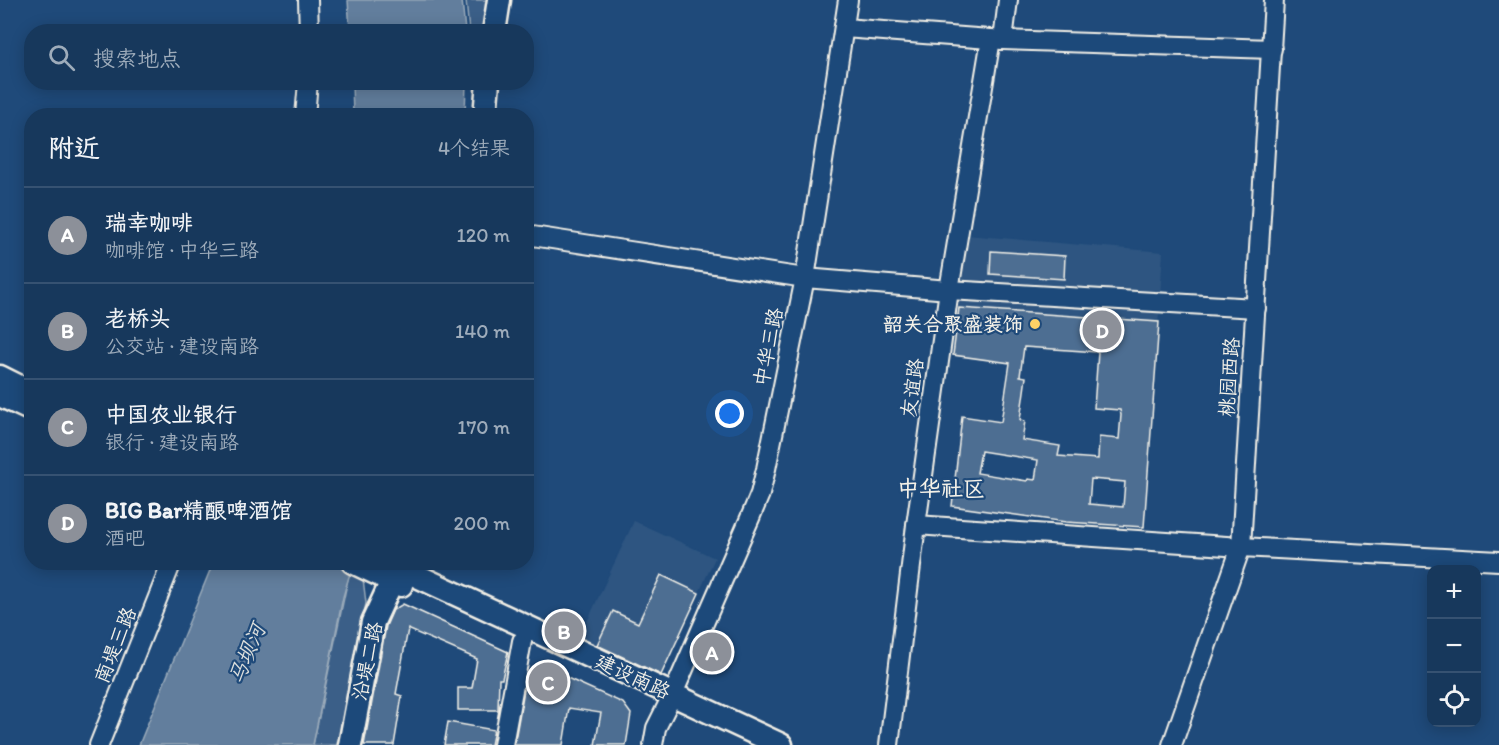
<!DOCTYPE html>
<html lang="zh">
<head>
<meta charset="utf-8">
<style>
  :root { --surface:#17385c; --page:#203f62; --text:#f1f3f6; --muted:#9eacbb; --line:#365272; --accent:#8c9099 }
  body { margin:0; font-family:Itim,"LXGW WenKai TC",sans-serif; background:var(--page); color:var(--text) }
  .controls { position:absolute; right:18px; bottom:18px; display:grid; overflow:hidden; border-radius:12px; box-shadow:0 3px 15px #0003 }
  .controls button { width:54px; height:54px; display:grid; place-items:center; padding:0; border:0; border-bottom:2px solid var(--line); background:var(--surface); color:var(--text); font:30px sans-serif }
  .you { position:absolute; left:730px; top:414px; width:21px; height:21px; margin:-15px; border:4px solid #fff; border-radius:50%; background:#1a73e8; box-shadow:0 0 0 9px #1a73e833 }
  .badge { display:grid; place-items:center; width:39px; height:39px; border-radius:50%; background:var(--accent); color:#fff; font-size:20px; font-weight:700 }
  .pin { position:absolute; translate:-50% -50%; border:3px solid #fff; box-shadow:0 2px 6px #0006 }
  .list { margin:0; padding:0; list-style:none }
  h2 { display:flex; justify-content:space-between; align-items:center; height:78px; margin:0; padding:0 24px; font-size:26px }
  h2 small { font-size:20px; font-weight:400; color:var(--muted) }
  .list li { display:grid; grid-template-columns:39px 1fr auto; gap:18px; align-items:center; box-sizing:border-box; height:96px; padding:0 24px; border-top:2px solid var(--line) }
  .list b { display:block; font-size:22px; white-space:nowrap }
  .list p { margin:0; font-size:20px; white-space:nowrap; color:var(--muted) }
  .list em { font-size:20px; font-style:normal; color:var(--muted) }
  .icon { flex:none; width:33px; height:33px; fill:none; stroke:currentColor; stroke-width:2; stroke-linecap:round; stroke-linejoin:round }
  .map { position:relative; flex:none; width:1499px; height:745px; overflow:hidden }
  .search { position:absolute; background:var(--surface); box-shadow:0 3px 15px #0003; left:24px; top:24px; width:510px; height:66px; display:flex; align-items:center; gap:15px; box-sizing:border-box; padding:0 21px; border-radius:24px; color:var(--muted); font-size:22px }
  .panel { position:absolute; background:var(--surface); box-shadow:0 3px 15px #0003; left:24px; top:108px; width:510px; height:462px; border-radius:24px }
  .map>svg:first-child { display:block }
  .built { fill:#2d5581 }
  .green { fill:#3a5f88; stroke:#97a8b8; stroke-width:1.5 }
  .water { fill:#627e9d; stroke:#9cacbb; stroke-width:1.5 }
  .building { fill:#4d6e92; stroke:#f4f1e8; stroke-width:1.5; fill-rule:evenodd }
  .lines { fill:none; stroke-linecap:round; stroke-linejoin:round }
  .minor-casing { stroke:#f4f1e8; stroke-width:22 }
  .major-casing { stroke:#f4f1e8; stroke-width:27 }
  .minor { stroke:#1f4a7a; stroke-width:18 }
  .major { stroke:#1f4a7a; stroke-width:22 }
  .poi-dot { fill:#ffd166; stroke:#1f4a7a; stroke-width:2 }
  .labels { text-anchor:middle; stroke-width:4.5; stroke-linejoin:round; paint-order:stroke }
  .poi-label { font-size:20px; font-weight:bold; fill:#f4f1e8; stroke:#1f4a7a; text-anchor:end }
  .street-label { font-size:20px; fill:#f4f1e8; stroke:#1f4a7a }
  .water-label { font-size:21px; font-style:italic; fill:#dee0dd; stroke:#1f4a7a }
  .quarter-label { font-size:22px; font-weight:bold; fill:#f4f1e8; stroke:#1f4a7a }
</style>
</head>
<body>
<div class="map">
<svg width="1499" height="745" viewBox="0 0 1499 745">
  <rect width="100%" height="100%" fill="#1f4a7a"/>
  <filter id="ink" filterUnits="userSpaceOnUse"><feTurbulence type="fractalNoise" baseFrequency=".0167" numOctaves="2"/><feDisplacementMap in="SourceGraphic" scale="12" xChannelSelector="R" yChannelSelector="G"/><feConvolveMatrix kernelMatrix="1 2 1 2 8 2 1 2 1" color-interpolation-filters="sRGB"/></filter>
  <g filter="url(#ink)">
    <g class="built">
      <path d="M 966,235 L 1163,252 L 1152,418 L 1120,415 L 1124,354 L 995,345 L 993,361 L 948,355 Z"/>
      <path d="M 634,521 L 715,558 L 660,677 L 579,639 Z"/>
    </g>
    <g class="green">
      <path d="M 466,0 L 488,0 L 483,31 L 469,31 Z"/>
      <path d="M 349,574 L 363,579 L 366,603 L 341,745 L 313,745 Z"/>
    </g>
    <g class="water">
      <path d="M 348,0 L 462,0 L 465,31 L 350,31 Z"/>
      <path d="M 352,83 L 466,83 L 465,115 L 353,115 Z"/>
      <path d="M 213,563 L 353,563 L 343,597 L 313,745 L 139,745 Z"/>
    </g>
    <g class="building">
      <path d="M 991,251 L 1065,256 L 1064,279 L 990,274 Z"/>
      <path d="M 959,308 L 1159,322 L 1144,527 L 1066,522 L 952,506 L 962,416 L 1001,422 L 1010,363 L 953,355 ZM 1024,347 L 1098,352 L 1094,408 L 1120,410 L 1121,415 L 1119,439 L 1099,437 L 1098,459 L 1058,456 L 1060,446 L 1022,440 L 1025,421 L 1020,420 L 1026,377 L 1020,376 ZM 981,451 L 1038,460 L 1035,480 L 1028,479 L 1027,481 L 977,473 ZM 1091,479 L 1125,482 L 1123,507 L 1089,504 Z"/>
      <path d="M 661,575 L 699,593 L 661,675 L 597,645 L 613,611 L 638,623 Z"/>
      <path d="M 403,604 L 508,652 L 502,679 L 499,679 L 498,710 L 458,710 L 458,688 L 472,688 L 477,659 L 408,629 L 396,694 L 402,696 L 394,745 L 364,745 L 386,626 L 393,610 Z"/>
      <path d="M 545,668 L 623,703 L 631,714 L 626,745 L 595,745 L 601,713 L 569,708 L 563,745 L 514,745 L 526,679 Z"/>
      <path d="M 448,722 L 494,730 L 491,745 L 444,745 Z"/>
    </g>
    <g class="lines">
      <g class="minor-casing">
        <g id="minor">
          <path d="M 308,0 L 309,32"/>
          <path d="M 844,28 L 1003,40 L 1272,49"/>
          <path d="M 1003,40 L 1008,0"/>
          <path d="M 305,116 L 308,82"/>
          <path d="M 526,235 L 805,278 L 949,290 L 1256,308"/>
          <path d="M 916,525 L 1241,547 L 1499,561"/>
          <path d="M 99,745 L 172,562"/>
          <path d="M 503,745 L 522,641"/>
          <path d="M 653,745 L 656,728 L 673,694 L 750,518 L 760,494 L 766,469 L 805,278 L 848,0"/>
          <path d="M 889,745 L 916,525 L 949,290 L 991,39"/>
          <path d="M 1172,745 L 1241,547 L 1274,0"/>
        </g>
      </g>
      <g class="major-casing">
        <g id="major">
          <path d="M 494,32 L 499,0"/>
          <path d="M 485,116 L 488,82"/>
          <path d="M 0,377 L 32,393"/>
          <path d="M 0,395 L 32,410"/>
          <path d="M 353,562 L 401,585"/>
          <path d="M 387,562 L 781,745"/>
          <path d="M 350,745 L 373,622 L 398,568"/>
        </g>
      </g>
      <use href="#minor" class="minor"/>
      <use href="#major" class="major"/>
    </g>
  </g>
  <circle class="poi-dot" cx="1035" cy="324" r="6"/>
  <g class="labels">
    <g class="poi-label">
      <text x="1023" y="331">韶关合聚盛装饰</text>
    </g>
    <g class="street-label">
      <text transform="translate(768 347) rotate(-79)" y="7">中华三路</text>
      <text transform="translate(1229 377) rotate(-86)" y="7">桃园西路</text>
      <text transform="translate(912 388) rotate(-82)" y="7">友谊路</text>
      <text transform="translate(115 645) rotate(-68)" y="7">南堤三路</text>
      <text transform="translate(367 661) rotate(-78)" y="7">沿堤二路</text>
      <text transform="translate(633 676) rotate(25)" y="7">建设南路</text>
    </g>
    <g class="water-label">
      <text transform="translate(247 654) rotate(-67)" y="7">马坝河</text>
    </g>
    <g class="quarter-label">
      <text x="941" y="496">中华社区</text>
    </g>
  </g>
</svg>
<div class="controls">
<button>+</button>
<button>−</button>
<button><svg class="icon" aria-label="locate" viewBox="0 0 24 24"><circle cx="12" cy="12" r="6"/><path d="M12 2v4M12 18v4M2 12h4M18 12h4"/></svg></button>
</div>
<div class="you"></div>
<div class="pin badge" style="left:712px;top:652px">A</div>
<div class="pin badge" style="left:564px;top:631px">B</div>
<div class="pin badge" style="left:548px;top:682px">C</div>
<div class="pin badge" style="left:1102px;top:330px">D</div>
<div class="search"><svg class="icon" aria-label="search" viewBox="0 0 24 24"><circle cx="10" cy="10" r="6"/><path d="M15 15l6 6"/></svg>搜索地点</div>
<section class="panel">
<h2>附近<small>4个结果</small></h2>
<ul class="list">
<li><span class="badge">A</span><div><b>瑞幸咖啡</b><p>咖啡馆 · 中华三路</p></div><em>120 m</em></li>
<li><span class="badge">B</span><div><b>老桥头</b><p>公交站 · 建设南路</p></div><em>140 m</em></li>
<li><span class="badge">C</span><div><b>中国农业银行</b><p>银行 · 建设南路</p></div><em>170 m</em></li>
<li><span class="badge">D</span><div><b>BIG Bar精酿啤酒馆</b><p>酒吧</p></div><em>200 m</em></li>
</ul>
</section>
</div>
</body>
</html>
